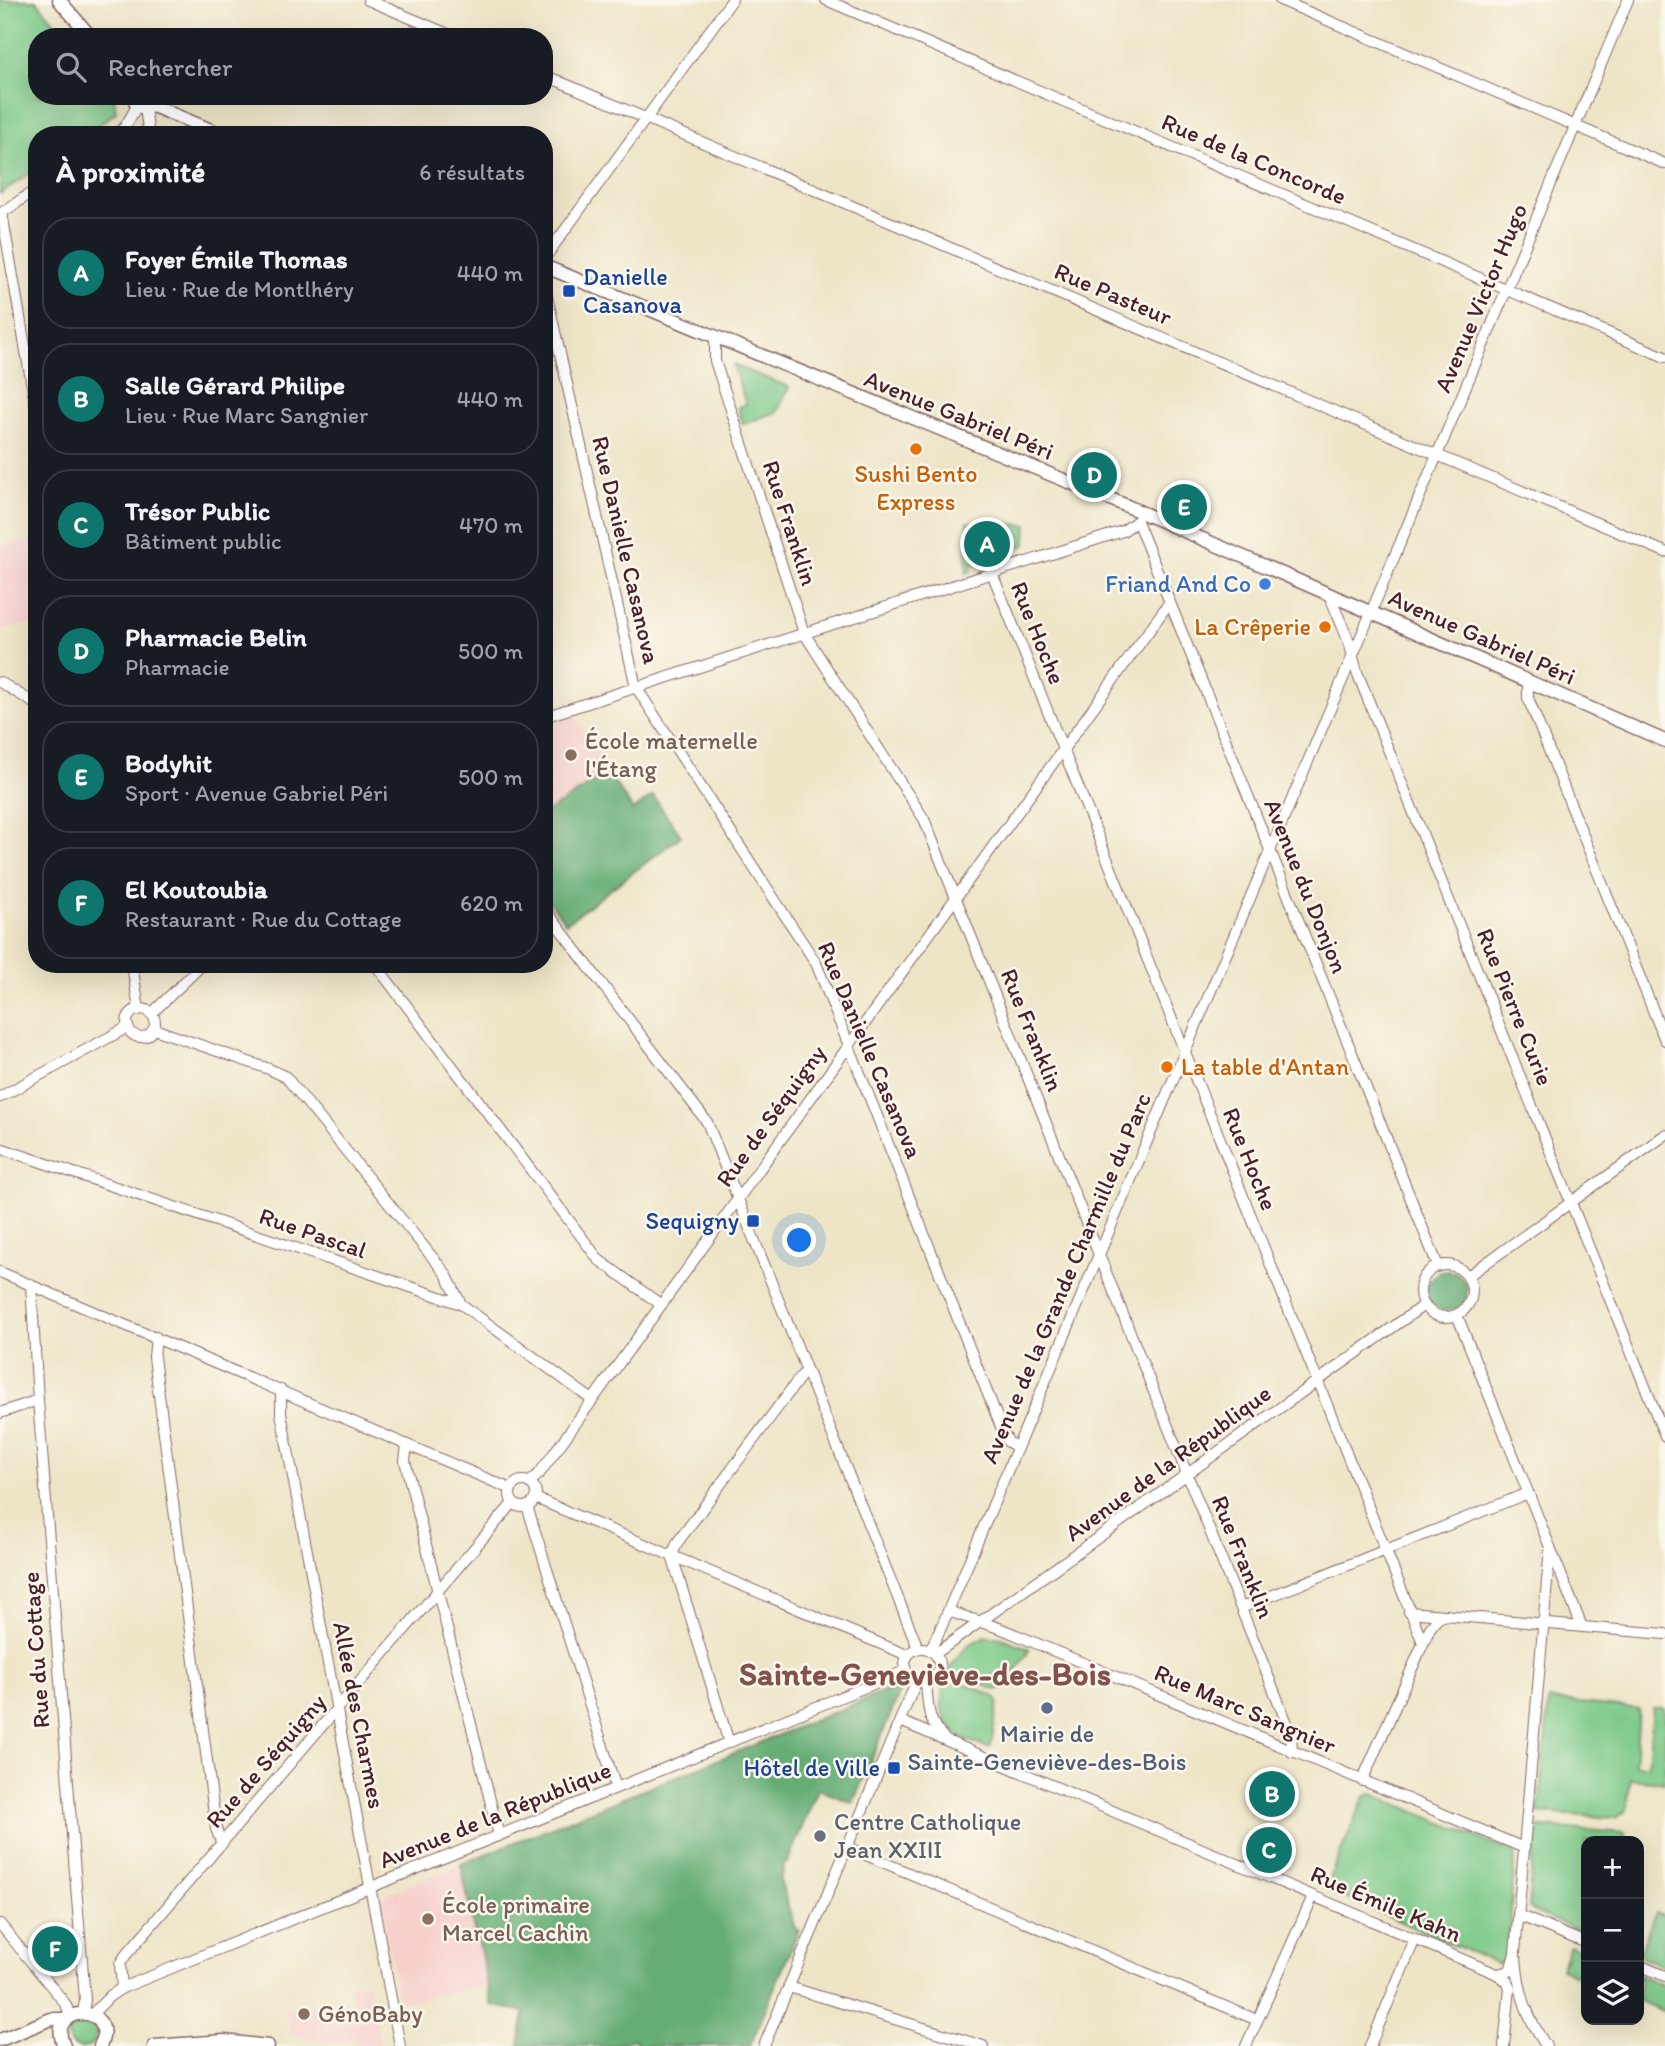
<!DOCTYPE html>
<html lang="fr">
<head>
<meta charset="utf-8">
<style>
  :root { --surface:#171b24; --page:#242831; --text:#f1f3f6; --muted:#9ea1a6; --line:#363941; --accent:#0f766e }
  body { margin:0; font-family:Itim,sans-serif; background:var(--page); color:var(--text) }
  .controls { position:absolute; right:21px; bottom:21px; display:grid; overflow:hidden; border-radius:14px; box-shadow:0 7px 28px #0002 }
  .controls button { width:63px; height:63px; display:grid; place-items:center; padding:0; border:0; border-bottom:2px solid var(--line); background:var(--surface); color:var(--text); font:35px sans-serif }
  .you { position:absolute; left:800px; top:1241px; width:24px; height:24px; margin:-18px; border:5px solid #fff; border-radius:50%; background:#1a73e8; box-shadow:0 0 0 10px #1a73e833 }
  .badge { display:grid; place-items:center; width:46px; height:46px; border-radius:50%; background:var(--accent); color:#fff; font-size:23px; font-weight:700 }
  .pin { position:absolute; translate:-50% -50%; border:4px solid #fff; box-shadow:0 2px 7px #0006 }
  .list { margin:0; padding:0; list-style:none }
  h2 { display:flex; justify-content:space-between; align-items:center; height:91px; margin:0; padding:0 28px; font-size:30px }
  h2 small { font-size:23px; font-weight:400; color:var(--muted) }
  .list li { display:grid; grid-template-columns:46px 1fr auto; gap:21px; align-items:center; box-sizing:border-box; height:112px; margin:0 14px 14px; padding:0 14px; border:2px solid var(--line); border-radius:28px }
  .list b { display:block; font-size:26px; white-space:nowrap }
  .list p { margin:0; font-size:23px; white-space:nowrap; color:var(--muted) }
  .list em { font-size:23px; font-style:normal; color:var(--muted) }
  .icon { flex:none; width:38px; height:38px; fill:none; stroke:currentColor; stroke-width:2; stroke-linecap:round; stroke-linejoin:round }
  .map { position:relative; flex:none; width:1665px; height:2046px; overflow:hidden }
  .search { position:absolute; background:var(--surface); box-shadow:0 7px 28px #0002; left:28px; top:28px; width:525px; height:77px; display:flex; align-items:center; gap:18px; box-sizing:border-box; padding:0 24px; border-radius:28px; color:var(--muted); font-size:26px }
  .panel { position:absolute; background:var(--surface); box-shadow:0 7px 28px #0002; left:28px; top:126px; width:525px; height:847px; border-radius:28px }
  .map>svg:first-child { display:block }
  .built { fill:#f7d0ce }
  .green { fill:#7cc988; stroke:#63745a; stroke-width:2 }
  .forest { fill:#65ad74; stroke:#586650; stroke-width:2 }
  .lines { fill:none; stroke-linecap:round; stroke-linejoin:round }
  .minor-casing { stroke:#836462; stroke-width:12 }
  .tertiary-casing { stroke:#836462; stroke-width:15 }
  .secondary-casing { stroke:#836462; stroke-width:15 }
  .minor { stroke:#fff; stroke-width:10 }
  .tertiary { stroke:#fff; stroke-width:12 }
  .secondary { stroke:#fff; stroke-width:12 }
  .transit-dot { fill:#1a4fb4; stroke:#fbf7ec; stroke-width:2.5 }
  .food-dot { fill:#e8710a; stroke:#fbf7ec; stroke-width:2.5 }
  .shop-dot { fill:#3f7fe0; stroke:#fbf7ec; stroke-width:2.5 }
  .education-dot { fill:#8d6e63; stroke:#fbf7ec; stroke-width:2.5 }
  .service-dot { fill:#5c6f8a; stroke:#fbf7ec; stroke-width:2.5 }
  .worship-dot { fill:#6b7280; stroke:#fbf7ec; stroke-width:2.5 }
  .labels { text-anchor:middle; stroke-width:5; stroke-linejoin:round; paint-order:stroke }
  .street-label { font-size:24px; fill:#4a1f2b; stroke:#fbf7ec }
  .transit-label { font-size:24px; fill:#164399; stroke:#fbf7ec; text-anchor:end }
  .food-label { font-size:24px; fill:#c56008; stroke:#fbf7ec }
  .shop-label { font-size:24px; fill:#366cbe; stroke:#fbf7ec; text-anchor:end }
  .education-label { font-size:24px; fill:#785e54; stroke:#fbf7ec; text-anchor:start }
  .service-label { font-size:24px; fill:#4e5e75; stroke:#fbf7ec }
  .worship-label { font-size:24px; fill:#5b616d; stroke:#fbf7ec; text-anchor:start }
  .district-label { font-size:32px; font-weight:bold; fill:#84524d; stroke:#fbf7ec }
</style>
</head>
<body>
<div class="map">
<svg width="1665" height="2046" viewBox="0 0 1665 2046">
  <rect width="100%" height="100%" fill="#fbf7ec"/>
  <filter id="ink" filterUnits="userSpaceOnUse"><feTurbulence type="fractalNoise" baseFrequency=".0143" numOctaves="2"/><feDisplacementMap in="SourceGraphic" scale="14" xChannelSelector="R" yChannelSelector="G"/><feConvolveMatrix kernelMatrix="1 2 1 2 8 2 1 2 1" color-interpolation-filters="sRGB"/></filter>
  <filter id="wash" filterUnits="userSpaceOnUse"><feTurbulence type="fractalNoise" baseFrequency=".00686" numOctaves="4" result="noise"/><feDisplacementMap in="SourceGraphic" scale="28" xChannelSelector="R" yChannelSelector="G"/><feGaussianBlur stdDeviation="1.57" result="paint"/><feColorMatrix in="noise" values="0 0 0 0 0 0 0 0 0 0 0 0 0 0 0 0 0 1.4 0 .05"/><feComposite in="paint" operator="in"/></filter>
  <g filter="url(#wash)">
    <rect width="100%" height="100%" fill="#eee5c7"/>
    <g class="built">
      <path d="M 37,540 L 37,624 L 0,629 L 0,546 Z"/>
      <path d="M 575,716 L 608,773 L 544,814 L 544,726 Z"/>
      <path d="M 461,1864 L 487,1986 L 399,2003 L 380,1902 L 384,1895 Z"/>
      <path d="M 368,1983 L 380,2042 L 378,2046 L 356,2046 L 354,2039 L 334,2043 L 297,2036 L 297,2034 L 289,2035 L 286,2009 L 301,2012 L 303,2005 L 321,2008 L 320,2016 L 350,2018 L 348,2004 L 352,2003 L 349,1986 Z"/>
    </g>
    <g class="green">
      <path d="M 0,0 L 36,0 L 67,37 L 37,37 L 37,96 L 114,96 L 116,112 L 85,135 L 37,135 L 37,168 L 0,194 Z"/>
      <path d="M 733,365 L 789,387 L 777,412 L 743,424 L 738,407 L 746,404 Z"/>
      <path d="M 968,522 L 1027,525 L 1026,545 L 993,555 L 1004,548 L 996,531 L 992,532 L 991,536 L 982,537 L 979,540 L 976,538 L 972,539 L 971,543 L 974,546 L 976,557 L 989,556 L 987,560 L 989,565 L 984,567 L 984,561 L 971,565 L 971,572 L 966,573 Z"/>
      <path d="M 986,1636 L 1002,1638 L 1030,1649 L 1004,1688 L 996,1690 L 948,1670 L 968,1645 Z"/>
      <path d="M 946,1675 L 994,1696 L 998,1702 L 991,1746 L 988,1748 C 978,1744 965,1740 956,1734 C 938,1721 940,1694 946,1675 Z"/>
      <path d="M 1549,1700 L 1639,1709 L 1635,1765 L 1648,1765 L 1653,1708 L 1665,1709 L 1665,1782 L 1630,1779 L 1627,1810 L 1616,1818 L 1538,1813 Z"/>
      <path d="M 1372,1794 L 1513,1852 L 1515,1856 L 1507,1959 L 1498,1964 L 1327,1890 L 1326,1886 L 1365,1796 Z"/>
      <path d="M 1541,1827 L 1625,1833 L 1624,1841 L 1586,1841 L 1586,1934 L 1535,1912 L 1529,1907 L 1535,1831 L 1537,1828 Z"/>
      <path d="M 1656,1912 L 1665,1916 L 1665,1967 L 1642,1957 L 1640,1951 Z"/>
      <path d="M 1570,1946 L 1586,1953 L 1586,1979 L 1561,1969 Z"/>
      <path d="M 1639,1975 L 1665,1986 L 1665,2012 L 1639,2001 Z"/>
      <circle cx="82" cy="2034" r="14"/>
    </g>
    <g class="forest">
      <path d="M 608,773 L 633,810 L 653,796 L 681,836 L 566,923 L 544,895 L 544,814 Z"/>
      <circle cx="1447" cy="1291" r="20"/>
      <path d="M 894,1688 L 900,1692 L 853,1803 L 818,1789 L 787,1863 L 783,1864 L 784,1869 L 780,1880 L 795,1929 L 799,1930 L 750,2046 L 638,2046 L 635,2039 L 612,2046 L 519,2046 L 525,2012 L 491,2005 L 478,1938 L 475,1935 L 461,1864 Z"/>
    </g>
  </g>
  <g filter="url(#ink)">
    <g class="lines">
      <g class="minor-casing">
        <g id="minor">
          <path d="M 368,0 L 455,37"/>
          <path d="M 826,0 L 1665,357"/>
          <path d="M 1280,0 L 1665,164"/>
          <path d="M 544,75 L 1665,552"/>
          <path d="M 145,108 L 149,135"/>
          <path d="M 114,135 L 125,127 L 137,106"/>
          <path d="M 2,213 L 37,415"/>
          <path d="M 0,214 L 37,189"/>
          <path d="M 544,259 L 732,0"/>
          <path d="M 544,283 L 636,687 L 816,963 L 1001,1427 L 1008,1442 L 1017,1447"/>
          <path d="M 715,338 L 715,361 L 804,633 L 924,819 L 1291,1733 L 1292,1752"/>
          <path d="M 1137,521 L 1438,1266"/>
          <path d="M 992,573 L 1423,1643"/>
          <path d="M 1329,594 L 1349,642 L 1357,672 L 1665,1436"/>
          <path d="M 1528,681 L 1528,698 L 1665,1040"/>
          <path d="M 0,682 L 37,705"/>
          <path d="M 544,717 L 1123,531 L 1137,521"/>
          <path d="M 544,908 L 707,1122 L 918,1648"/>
          <path d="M 132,964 L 139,1010"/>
          <path d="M 375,964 L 599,1260 L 660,1304"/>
          <circle cx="141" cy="1023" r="14"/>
          <path d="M 151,1014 L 203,964"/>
          <path d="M 154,1029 L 269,1069 L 286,1077 L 446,1274 L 461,1304"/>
          <path d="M 0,1097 L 128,1027"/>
          <path d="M 0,1148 L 461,1304 L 591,1399"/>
          <circle cx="1446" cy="1291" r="26"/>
          <path d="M 0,1272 L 511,1489"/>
          <path d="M 1468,1276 L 1665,1135"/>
          <path d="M 31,1284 L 38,1400 L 85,2000 L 83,2013"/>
          <path d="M 1457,1315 L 1582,1627"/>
          <path d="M 156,1337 L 154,1357 L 216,1829 L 222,1844"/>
          <path d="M 281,1390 L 281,1413 L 400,2046"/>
          <path d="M 0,1413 L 38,1400"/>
          <path d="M 407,1445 L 405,1461 L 499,1836"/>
          <circle cx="523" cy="1494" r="13"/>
          <path d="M 529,1483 L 539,1474 L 1169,603"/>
          <path d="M 535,1498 L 907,1655"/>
          <path d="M 527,1506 L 616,1788"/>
          <path d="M 1241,1608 L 1528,1493"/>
          <path d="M 948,1611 L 1002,1629 L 1524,1848"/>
          <path d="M 1409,1612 L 1665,1634"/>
          <circle cx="922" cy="1665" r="17"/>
          <path d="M 930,1650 L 940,1630 L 1367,622 L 1628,0"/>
          <path d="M 935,1654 L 1424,1305"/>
          <path d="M 926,1682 C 928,1703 927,1722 943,1737"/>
          <path d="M 900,1721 L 1497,1974 L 1507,1981 L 1510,1988 L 1504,2046"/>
          <path d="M 729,1743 L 672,1556 L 677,1543 L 801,1376 L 807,1371"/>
          <path d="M 1362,1781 L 1430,1628 L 1438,1618 L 1446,1615"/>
          <path d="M 847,1847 L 1257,2020"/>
          <path d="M 1518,1915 L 1586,1943"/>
          <path d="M 0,1924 L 64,2002 L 71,2015"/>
          <path d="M 1516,1959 C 1519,1993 1527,2017 1546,2046"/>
          <path d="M 1639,1965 L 1665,1976"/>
          <path d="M 1497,1974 L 1510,1971 L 1515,1953 L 1550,1547"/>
          <path d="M 789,1987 L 983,2046"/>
          <path d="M 122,1988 L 120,1964 L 125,1956 L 513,1503"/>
          <path d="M 91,2015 L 110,1996 L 122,1988 L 905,1671"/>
          <path d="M 764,2046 L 916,1682"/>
          <path d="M 1246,2046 L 1313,1896"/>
          <path d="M 1370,2046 L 1415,1939"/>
        </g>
      </g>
      <g class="tertiary-casing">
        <g id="tertiary">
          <path d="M 59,0 L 91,37"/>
          <path d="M 133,96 L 137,106 L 145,108 L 153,106 L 157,96"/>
          <path d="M 153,106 L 223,135"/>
          <path d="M 544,266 L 1127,506 L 1665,741"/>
        </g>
      </g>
      <g class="secondary-casing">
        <g id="secondary">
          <path d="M 0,2040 L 51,2019 L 67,2019"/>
          <path d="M 64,2046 C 44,2003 120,2003 100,2046"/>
          <path d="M 154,2046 L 224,2041 L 268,2046"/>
        </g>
      </g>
      <use href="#minor" class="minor"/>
      <use href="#tertiary" class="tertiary"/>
      <use href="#secondary" class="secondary"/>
    </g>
  </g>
  <g class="transit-dot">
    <rect x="562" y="284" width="14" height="14" rx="3.5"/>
    <rect x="746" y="1214" width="14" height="14" rx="3.5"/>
    <rect x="887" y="1761" width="14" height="14" rx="3.5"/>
  </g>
  <g class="food-dot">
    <circle cx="916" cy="449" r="7"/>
    <circle cx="1325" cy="627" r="7"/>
    <circle cx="1167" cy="1067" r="7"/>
  </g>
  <circle class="shop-dot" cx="1265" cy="584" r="7"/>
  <g class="education-dot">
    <circle cx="571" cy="755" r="7"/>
    <circle cx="428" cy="1919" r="7"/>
    <circle cx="304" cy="2014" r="7"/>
  </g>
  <circle class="service-dot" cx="1047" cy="1708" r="7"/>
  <circle class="worship-dot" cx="820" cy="1836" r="7"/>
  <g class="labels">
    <g class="street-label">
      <text transform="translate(1254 159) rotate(23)" y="8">Rue de la Concorde</text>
      <text transform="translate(1113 294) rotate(23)" y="8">Rue Pasteur</text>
      <text transform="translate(1481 298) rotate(-67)" y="8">Avenue Victor Hugo</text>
      <text transform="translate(959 415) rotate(22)" y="8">Avenue Gabriel Péri</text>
      <text transform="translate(790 523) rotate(72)" y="8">Rue Franklin</text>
      <text transform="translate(626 550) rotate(77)" y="8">Rue Danielle Casanova</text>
      <text transform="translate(1038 633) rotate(68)" y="8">Rue Hoche</text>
      <text transform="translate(1482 637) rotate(24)" y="8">Avenue Gabriel Péri</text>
      <text transform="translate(1306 886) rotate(68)" y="8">Avenue du Donjon</text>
      <text transform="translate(1515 1007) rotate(68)" y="8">Rue Pierre Curie</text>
      <text transform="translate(1032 1030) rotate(68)" y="8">Rue Franklin</text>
      <text transform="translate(870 1050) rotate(67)" y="8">Rue Danielle Casanova</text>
      <text transform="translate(771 1116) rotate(-54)" y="8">Rue de Séquigny</text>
      <text transform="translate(1250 1159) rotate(68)" y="8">Rue Hoche</text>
      <text transform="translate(313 1233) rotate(19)" y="8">Rue Pascal</text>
      <text transform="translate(1066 1278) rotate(-67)" y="8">Avenue de la Grande Charmille du Parc</text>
      <text transform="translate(1168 1463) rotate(-36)" y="8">Avenue de la République</text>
      <text transform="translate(1243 1557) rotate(68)" y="8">Rue Franklin</text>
      <text transform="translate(36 1650) rotate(-94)" y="8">Rue du Cottage</text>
      <text transform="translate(1245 1709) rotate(23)" y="8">Rue Marc Sangnier</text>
      <text transform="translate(359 1715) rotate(79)" y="8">Allée des Charmes</text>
      <text transform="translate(266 1761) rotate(-49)" y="8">Rue de Séquigny</text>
      <text transform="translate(495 1815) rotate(-22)" y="8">Avenue de la République</text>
      <text transform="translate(1386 1904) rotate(23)" y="8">Rue Émile Kahn</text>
    </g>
    <g class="transit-label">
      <text x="583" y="285" text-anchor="start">Danielle<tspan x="583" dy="28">Casanova</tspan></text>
      <text x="739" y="1229">Sequigny</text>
      <text x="880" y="1776">Hôtel de Ville</text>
    </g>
    <g class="food-label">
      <text x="916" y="482">Sushi Bento<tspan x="916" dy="28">Express</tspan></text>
      <text x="1311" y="635" text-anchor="end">La Crêperie</text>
      <text x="1181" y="1075" text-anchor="start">La table d'Antan</text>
    </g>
    <g class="shop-label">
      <text x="1251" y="592">Friand And Co</text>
    </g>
    <g class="education-label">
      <text x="585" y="749">École maternelle<tspan x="585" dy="28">l'Étang</tspan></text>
      <text x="442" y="1913">École primaire<tspan x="442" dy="28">Marcel Cachin</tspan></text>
      <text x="318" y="2022">GénoBaby</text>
    </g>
    <g class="service-label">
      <text x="1047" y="1742">Mairie de<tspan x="1047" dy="28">Sainte-Geneviève-des-Bois</tspan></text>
    </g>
    <g class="worship-label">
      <text x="834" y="1830">Centre Catholique<tspan x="834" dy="28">Jean XXIII</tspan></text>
    </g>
    <g class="district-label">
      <text x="925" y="1685">Sainte-Geneviève-des-Bois</text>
    </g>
  </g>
</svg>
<div class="controls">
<button>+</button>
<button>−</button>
<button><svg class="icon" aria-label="layers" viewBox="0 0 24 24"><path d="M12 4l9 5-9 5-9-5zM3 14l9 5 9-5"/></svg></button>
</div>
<div class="you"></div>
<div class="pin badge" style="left:987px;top:544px">A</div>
<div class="pin badge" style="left:1272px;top:1794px">B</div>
<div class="pin badge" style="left:1269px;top:1850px">C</div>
<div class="pin badge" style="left:1094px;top:475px">D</div>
<div class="pin badge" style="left:1184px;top:507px">E</div>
<div class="pin badge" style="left:55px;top:1949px">F</div>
<div class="search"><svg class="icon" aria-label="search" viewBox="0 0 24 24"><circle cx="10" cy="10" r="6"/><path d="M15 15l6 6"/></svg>Rechercher</div>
<section class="panel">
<h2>À proximité<small>6 résultats</small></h2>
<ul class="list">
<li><span class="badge">A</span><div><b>Foyer Émile Thomas</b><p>Lieu · Rue de Montlhéry</p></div><em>440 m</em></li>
<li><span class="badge">B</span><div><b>Salle Gérard Philipe</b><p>Lieu · Rue Marc Sangnier</p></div><em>440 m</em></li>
<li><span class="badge">C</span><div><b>Trésor Public</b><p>Bâtiment public</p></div><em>470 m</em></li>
<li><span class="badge">D</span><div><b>Pharmacie Belin</b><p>Pharmacie</p></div><em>500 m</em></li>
<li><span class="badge">E</span><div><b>Bodyhit</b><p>Sport · Avenue Gabriel Péri</p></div><em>500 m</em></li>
<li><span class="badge">F</span><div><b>El Koutoubia</b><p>Restaurant · Rue du Cottage</p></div><em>620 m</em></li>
</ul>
</section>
</div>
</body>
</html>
